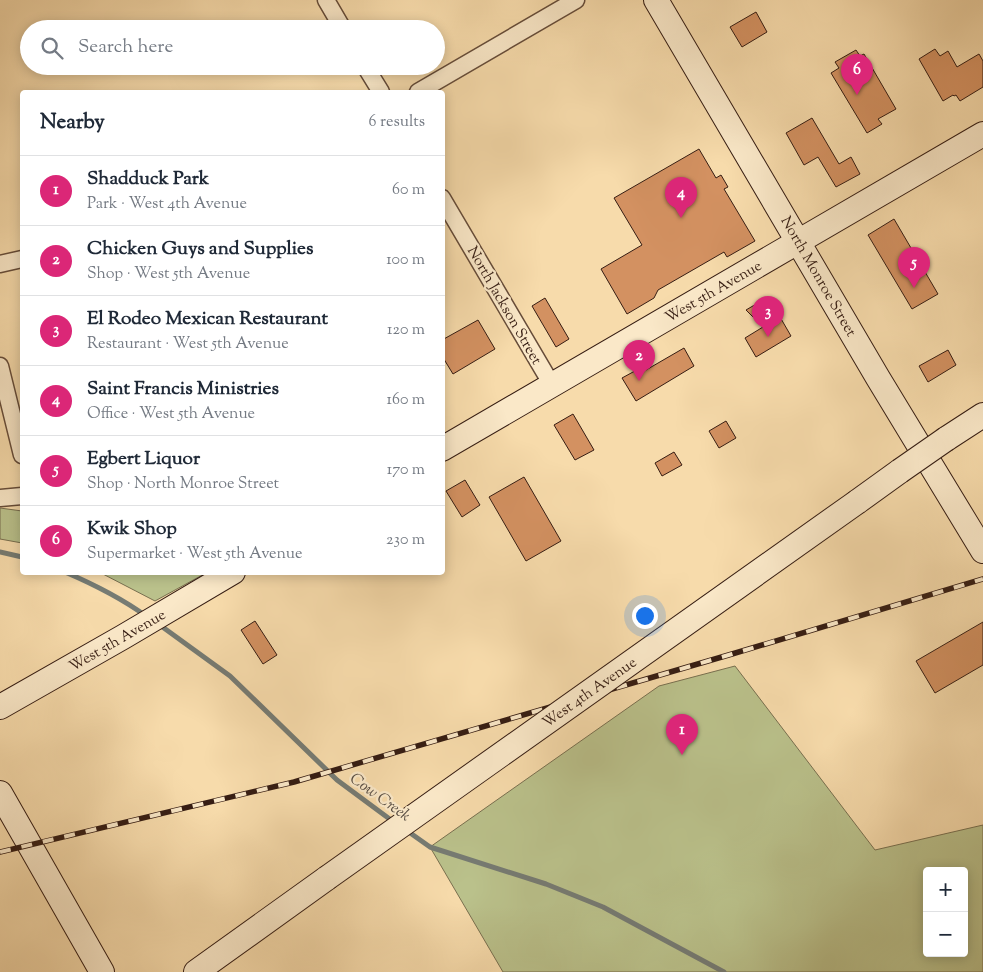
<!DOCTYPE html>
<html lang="en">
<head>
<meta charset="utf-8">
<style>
  :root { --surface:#fff; --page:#f6f6f7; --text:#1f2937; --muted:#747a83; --line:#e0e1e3; --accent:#db2777 }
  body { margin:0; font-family:"Sorts Mill Goudy",serif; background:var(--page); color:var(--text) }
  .controls { position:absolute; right:15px; bottom:15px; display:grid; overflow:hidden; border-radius:5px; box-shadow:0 2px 12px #0003 }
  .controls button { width:45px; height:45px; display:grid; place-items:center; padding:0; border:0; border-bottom:1px solid var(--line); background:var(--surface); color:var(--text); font:25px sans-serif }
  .you { position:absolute; left:644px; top:615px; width:18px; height:18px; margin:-12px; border:4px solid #fff; border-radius:50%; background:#1a73e8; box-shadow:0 0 0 8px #1a73e833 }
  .badge { display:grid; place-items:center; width:32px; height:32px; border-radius:50%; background:var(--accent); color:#fff; font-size:16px; font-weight:700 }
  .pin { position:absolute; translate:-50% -41px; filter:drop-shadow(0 1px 2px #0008) }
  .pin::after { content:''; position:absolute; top:26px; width:18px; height:15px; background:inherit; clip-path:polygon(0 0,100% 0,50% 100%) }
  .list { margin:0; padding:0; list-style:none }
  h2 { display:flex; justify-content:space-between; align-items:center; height:65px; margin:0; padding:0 20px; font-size:21px }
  h2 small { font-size:16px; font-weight:400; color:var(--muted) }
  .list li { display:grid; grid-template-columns:32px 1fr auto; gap:15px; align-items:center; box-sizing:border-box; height:70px; padding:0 20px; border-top:1px solid var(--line) }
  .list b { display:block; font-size:19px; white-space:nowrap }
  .list p { margin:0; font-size:16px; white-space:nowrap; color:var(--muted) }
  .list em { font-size:16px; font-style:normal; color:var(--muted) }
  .icon { flex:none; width:28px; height:28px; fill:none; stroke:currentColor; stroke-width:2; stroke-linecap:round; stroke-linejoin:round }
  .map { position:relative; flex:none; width:983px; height:972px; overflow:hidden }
  .search { position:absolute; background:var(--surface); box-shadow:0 2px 12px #0003; left:20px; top:20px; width:425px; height:55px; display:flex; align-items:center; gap:12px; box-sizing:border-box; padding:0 18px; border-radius:28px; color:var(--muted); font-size:19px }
  .panel { position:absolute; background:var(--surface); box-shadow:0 2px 12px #0003; left:20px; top:90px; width:425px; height:485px; border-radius:5px }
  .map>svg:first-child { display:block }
  .green { fill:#bac18b; stroke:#786f4f; fill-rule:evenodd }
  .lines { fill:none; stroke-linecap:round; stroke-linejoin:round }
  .stream { stroke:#767b73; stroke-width:5 }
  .building { fill:#d39161; stroke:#361d13 }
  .street-casing { stroke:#664c39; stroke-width:19 }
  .secondary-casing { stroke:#361d13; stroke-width:26 }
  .street { stroke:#fae8c8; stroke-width:16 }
  .secondary { stroke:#fae8c8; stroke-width:24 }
  .rail-casing { stroke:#361d13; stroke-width:5.5 }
  .rail { stroke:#fae8c8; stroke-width:4; stroke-dasharray:11; stroke-linecap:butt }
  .secondary-bridge-casing { stroke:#361d13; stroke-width:26; stroke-linecap:butt }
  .secondary-bridge { stroke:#fae8c8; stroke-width:24 }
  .labels { text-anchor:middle; stroke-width:4.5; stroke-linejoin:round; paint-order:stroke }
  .street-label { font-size:15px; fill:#361d13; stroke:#fae8c8 }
  .water-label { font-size:16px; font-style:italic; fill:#564c43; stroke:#fae8c8 }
</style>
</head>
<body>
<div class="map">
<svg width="983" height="972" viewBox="0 0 983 972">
  <rect width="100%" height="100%" fill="#f7dbab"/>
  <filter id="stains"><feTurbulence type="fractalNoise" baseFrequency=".004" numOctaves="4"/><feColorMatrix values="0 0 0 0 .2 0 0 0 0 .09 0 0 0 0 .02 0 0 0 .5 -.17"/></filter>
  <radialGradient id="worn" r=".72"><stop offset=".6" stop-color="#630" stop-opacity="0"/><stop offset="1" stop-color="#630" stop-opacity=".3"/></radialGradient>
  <g class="green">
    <path d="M 0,508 L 22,511 L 22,543 L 0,539 Z"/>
    <path d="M 101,573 L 206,573 L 155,601 Z"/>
    <path d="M 735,666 L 875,850 L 983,825 L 983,972 L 503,972 L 430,847 L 659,686 ZM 927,871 L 964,871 L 964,953 L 927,953 Z"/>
  </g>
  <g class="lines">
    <g class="stream">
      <path d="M 0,552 L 22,557"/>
      <path d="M 65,572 C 93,584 121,598 146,616"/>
      <path d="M 157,623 L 230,676 L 337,780 L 395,823"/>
      <path d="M 406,830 L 430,847 L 546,884 L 603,907 L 724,972"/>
    </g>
  </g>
  <g class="building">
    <path d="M 756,12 L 767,32 L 742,47 L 730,27 Z"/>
    <path d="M 935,49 L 940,56 L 948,51 L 957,67 L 979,54 L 983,61 L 983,87 L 960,101 L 956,95 L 954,96 L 953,95 L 943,101 L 919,59 Z"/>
    <path d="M 856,50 L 860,56 L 864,54 L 896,109 L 878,119 L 882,124 L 867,133 L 831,73 L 839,68 L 835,62 Z"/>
    <path d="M 812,118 L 839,164 L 851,157 L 860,174 L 836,187 L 818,157 L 804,165 L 786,133 Z"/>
    <path d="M 699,149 L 716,178 L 721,175 L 728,187 L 724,189 L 755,241 L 727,257 L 724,252 L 658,290 L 654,298 L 627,314 L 601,269 L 642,245 L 614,198 Z"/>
    <path d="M 894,219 L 938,294 L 912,309 L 868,235 Z"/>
    <path d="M 545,298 L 569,339 L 556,347 L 532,306 Z"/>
    <path d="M 763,300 L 780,317 L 791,336 L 756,357 L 745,338 L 763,327 L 746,310 Z"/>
    <path d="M 478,320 L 495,349 L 453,374 L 442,356 L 442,340 Z"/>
    <path d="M 684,348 L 694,366 L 636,401 L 622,378 L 644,366 L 646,370 Z"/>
    <path d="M 948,350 L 956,365 L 928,382 L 919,366 Z"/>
    <path d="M 573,414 L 594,450 L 575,460 L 554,425 Z"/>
    <path d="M 726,421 L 736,438 L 719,448 L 709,431 Z"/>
    <path d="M 674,452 L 682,465 L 662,476 L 655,463 Z"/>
    <path d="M 524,477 L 561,541 L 526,561 L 489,497 Z"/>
    <path d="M 465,480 L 480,505 L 462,517 L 446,491 Z"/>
    <path d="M 255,621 L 277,655 L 263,664 L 241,630 Z"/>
    <path d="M 983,622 L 983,665 L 935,693 L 916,661 Z"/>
  </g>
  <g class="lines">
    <g class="street-casing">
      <g id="street">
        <path d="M 326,0 L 343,29"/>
        <path d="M 365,66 L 381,92"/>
        <path d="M 418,92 L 576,0"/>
        <path d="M 442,198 L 552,385"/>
        <path d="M 0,264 L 22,259"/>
        <path d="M 0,366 L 22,455"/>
        <path d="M 0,498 L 22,496"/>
      </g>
    </g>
    <g class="secondary-casing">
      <g id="secondary">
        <path d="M 656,0 L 878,378 L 983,551"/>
        <path d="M 946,439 L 983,415"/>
        <path d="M 442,449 L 983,134"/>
        <path d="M 857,502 L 900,471"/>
        <path d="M 0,707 L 123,637 L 233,572"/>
        <path d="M 0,793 L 102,972"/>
        <path d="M 196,972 L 327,878"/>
      </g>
    </g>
    <use href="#street" class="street"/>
    <use href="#secondary" class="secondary"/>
    <g class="rail-casing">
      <path id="rail" d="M 0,852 L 294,782 L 732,654 L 983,579"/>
    </g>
    <use href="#rail" class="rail"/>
    <g class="secondary-bridge-casing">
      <g id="secondary-bridge">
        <path d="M 900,471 L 946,439"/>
        <path d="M 327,878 L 857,502"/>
      </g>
    </g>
    <use href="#secondary-bridge" class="secondary-bridge"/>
  </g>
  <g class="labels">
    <g class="street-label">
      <text transform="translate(819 276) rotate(60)" y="5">North Monroe Street</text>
      <text transform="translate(713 291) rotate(-30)" y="5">West 5th Avenue</text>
      <text transform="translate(505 305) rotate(60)" y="5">North Jackson Street</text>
      <text transform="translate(117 640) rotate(-30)" y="5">West 5th Avenue</text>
      <text transform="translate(589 692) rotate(-35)" y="5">West 4th Avenue</text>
    </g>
    <g class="water-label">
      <text transform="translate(381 796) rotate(36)" y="6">Cow Creek</text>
    </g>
  </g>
  <rect width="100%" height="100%" filter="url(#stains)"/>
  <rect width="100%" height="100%" fill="url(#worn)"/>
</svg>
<div class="controls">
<button>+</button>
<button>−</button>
</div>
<div class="you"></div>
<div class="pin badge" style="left:682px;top:755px">1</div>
<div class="pin badge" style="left:639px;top:381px">2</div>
<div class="pin badge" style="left:768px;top:337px">3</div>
<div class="pin badge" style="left:681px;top:218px">4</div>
<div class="pin badge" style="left:914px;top:288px">5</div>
<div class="pin badge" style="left:857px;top:95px">6</div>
<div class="search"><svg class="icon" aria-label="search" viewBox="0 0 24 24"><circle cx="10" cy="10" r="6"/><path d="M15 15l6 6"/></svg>Search here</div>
<section class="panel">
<h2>Nearby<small>6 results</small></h2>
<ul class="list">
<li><span class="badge">1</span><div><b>Shadduck Park</b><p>Park · West 4th Avenue</p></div><em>60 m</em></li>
<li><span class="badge">2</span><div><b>Chicken Guys and Supplies</b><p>Shop · West 5th Avenue</p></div><em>100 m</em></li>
<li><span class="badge">3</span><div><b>El Rodeo Mexican Restaurant</b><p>Restaurant · West 5th Avenue</p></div><em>120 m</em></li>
<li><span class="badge">4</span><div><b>Saint Francis Ministries</b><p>Office · West 5th Avenue</p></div><em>160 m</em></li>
<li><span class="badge">5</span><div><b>Egbert Liquor</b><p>Shop · North Monroe Street</p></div><em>170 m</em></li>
<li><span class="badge">6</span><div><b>Kwik Shop</b><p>Supermarket · West 5th Avenue</p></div><em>230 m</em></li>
</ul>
</section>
</div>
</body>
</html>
